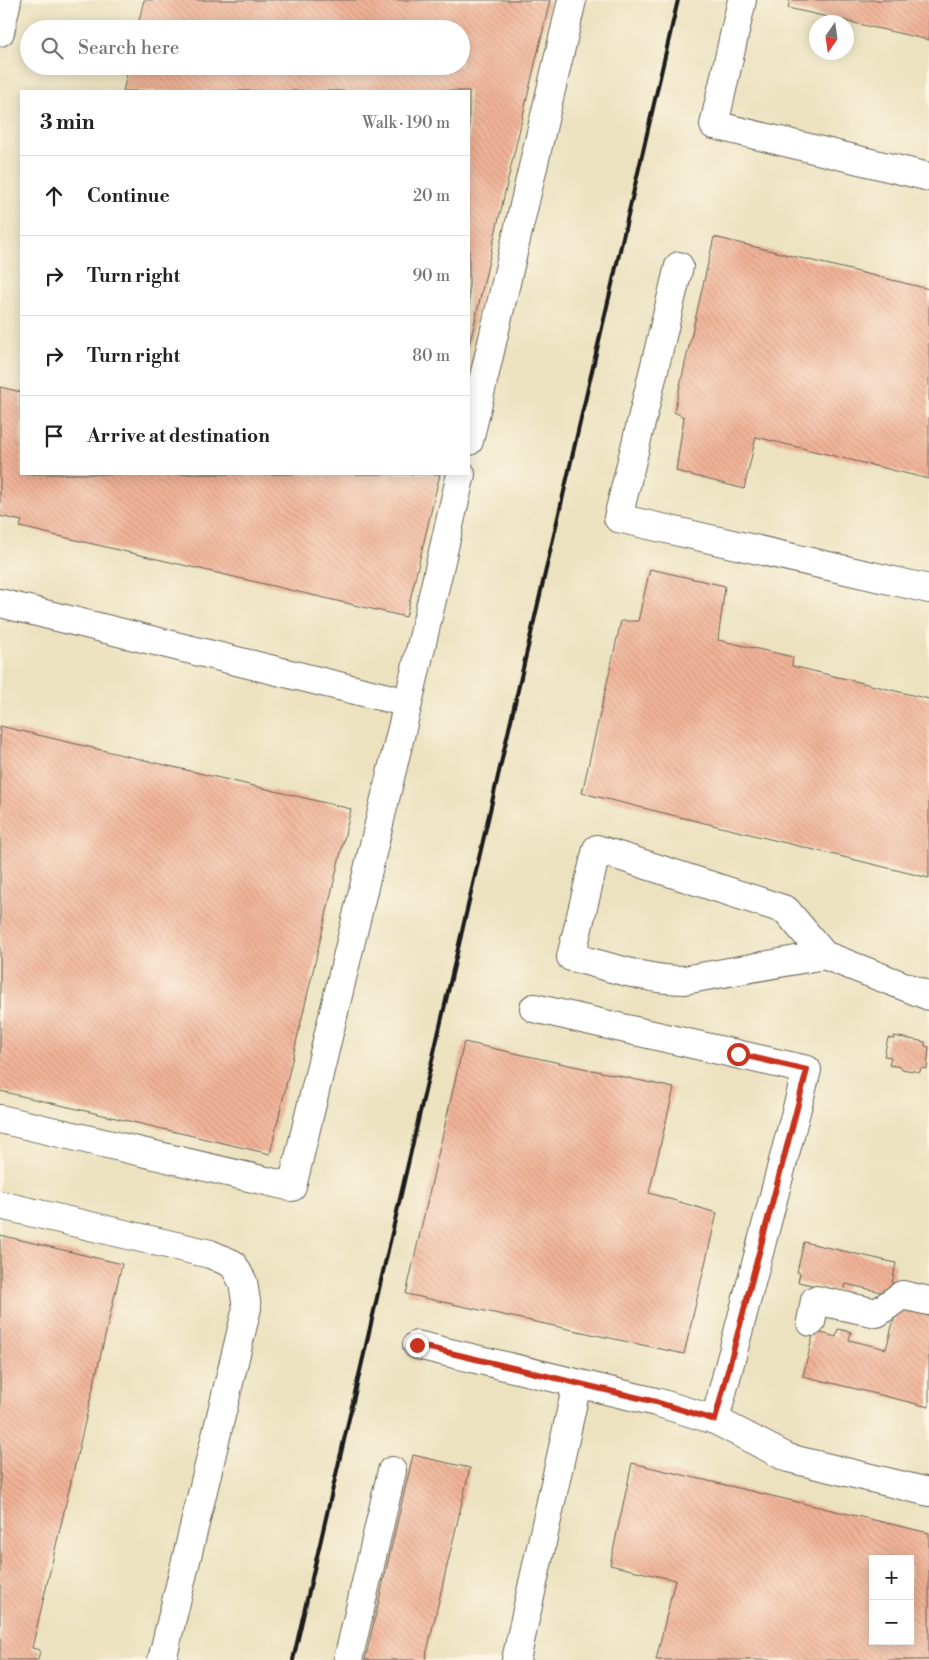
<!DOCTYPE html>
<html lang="en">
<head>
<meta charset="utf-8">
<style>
  :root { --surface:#fff; --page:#f6f6f6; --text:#202124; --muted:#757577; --line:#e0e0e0 }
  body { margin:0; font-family:"Libre Bodoni",serif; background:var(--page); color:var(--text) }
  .controls { position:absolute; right:15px; bottom:15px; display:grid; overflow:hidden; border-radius:0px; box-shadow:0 2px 12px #0003 }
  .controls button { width:45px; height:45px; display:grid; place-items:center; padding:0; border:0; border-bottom:1px solid var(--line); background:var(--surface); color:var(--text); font:25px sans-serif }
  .compass { position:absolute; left:809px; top:15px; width:45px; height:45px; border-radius:50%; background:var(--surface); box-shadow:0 2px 12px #0003; rotate:193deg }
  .stop { position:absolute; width:15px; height:15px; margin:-11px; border:4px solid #c8321e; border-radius:50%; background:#fff }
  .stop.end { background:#c8321e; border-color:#fff; box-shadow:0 1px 5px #0008 }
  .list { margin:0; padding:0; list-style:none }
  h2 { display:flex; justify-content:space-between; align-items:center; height:65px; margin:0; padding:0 20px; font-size:21px }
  h2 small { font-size:16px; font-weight:400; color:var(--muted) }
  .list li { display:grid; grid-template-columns:32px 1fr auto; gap:15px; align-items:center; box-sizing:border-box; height:80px; padding:0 20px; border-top:1px solid var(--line) }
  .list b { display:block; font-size:19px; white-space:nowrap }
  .list em { font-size:16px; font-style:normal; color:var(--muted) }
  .icon { flex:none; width:28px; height:28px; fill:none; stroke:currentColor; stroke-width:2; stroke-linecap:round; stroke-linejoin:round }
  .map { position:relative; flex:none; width:929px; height:1660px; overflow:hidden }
  .search { position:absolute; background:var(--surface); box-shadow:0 2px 12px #0003; left:20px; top:20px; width:450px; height:55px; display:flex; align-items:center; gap:12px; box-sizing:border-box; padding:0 18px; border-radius:28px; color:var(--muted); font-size:19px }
  .panel { position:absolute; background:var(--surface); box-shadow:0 2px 12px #0003; left:20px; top:90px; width:450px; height:385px; border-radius:0px }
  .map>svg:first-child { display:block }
  .building { fill:url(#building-back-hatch); fill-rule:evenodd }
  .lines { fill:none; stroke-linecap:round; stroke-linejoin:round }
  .minor-casing { stroke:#656155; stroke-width:30 }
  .minor { stroke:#fff; stroke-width:28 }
  .rail { stroke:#1c1c1c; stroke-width:4 }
  .route { stroke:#c8321e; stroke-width:6 }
</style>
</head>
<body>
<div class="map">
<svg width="929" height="1660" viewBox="0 0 929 1660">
  <defs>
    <pattern id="building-back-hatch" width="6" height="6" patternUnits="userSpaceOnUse" patternTransform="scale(1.25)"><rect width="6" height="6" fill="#f1b397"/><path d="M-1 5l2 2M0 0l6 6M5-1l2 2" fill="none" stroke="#ce9982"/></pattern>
  </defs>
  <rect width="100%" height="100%" fill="#fcf5e5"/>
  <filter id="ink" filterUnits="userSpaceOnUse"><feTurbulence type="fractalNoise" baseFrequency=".02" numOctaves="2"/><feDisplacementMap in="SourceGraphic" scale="10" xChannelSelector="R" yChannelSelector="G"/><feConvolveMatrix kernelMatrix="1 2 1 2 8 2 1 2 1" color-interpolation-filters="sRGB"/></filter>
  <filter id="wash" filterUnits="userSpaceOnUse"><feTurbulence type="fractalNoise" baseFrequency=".0096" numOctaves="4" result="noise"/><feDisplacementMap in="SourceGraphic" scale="20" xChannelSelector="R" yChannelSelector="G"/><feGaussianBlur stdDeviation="1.12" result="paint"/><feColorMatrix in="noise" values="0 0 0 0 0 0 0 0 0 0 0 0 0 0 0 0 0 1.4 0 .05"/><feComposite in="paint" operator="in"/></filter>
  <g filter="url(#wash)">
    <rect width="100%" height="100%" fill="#ece2c0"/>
    <g id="blocks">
      <g class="building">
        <path d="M 144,0 L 550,0 L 469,346 L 469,91 L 123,91 L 129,66 L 461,66 L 461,29 L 137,29 Z"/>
        <path d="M 790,0 L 929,0 L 929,40 L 788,8 Z"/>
        <path d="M 714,237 L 929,289 L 929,479 L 756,437 L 744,489 L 676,471 L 684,417 L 674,412 Z"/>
        <path d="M 0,387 L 21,392 L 21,474 L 440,474 L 406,617 L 20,527 L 22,521 L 0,516 Z"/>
        <path d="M 650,569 L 725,586 L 718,640 L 793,657 L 792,666 L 929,699 L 929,878 L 582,793 L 621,621 L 638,621 Z"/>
        <path d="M 0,726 L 351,809 L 270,1154 L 0,1091 Z"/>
        <path d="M 894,1036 L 925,1042 L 925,1046 L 929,1047 L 927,1069 L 921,1068 L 920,1072 L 901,1069 L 901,1067 L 889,1065 L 891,1057 L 884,1056 L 888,1038 L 894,1039 Z"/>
        <path d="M 464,1042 L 674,1088 L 649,1193 L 717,1213 L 684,1354 L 406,1294 Z"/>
        <path d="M 0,1235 L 122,1264 L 32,1648 L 40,1650 L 38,1660 L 0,1660 Z"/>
        <path d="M 804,1242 L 896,1263 L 890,1294 L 846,1284 L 844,1292 L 798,1282 L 800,1273 L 797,1272 Z"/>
        <path d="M 897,1308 L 929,1308 L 929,1407 L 803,1376 L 814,1331 L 836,1337 L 838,1329 L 851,1332 L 849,1340 L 886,1349 Z"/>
        <path d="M 413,1455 L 470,1468 L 425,1660 L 365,1660 Z"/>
        <path d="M 632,1463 L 929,1533 L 929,1660 L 656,1660 L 675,1580 L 610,1565 ZM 873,1559 L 910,1559 L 910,1641 L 873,1641 Z"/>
      </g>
    </g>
  </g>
  <g filter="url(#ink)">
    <use href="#blocks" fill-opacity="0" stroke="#656155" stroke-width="1"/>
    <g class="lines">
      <g class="minor-casing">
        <g id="minor">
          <path d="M 742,0 L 714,125 L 929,177"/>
          <path d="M 0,32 L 7,0"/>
          <path d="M 679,266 L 618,518 L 929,589"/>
          <path d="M 469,441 L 572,0"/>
          <path d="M 0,603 L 408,703 L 292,1187 L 0,1119"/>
          <path d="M 408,703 L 461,474"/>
          <path d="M 824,955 L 786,910 L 597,849 L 571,957 C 608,966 646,980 684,980 L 824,955 L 929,996"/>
          <path d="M 534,1008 L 807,1070 L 715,1420"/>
          <path d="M 0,1205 L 210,1254 L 233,1264 L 243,1282 L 247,1308 L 162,1660"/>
          <path d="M 811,1322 L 815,1300 L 877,1313 L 902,1295 L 929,1301"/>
          <path d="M 417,1345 L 656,1402 L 715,1420 L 788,1458 L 929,1492"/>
          <path d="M 348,1660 L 392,1471"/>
          <path d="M 516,1660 L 577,1384"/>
        </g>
      </g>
      <use href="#minor" class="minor"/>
      <path class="rail" d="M 293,1660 L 678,0"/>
    </g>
  </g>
  <g class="lines" filter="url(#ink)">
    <path class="route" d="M 417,1345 L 656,1402 L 715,1420 L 807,1070 L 738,1054"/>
  </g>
</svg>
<div class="controls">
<button>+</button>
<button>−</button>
</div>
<svg class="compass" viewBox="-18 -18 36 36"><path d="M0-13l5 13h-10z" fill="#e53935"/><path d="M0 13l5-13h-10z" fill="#757577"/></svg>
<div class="stop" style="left:738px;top:1054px"></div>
<div class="stop end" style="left:417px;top:1345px"></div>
<div class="search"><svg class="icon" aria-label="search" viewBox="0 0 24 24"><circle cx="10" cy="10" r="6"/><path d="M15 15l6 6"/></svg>Search here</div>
<section class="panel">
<h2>3 min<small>Walk · 190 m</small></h2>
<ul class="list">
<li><svg class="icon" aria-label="ahead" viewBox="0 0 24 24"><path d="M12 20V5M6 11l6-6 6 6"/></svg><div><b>Continue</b></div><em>20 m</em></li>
<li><svg class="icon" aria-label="right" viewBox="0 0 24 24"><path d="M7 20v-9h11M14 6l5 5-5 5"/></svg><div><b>Turn right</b></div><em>90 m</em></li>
<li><svg class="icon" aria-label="right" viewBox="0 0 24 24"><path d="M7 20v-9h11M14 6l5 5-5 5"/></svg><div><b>Turn right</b></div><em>80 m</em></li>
<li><svg class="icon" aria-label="arrive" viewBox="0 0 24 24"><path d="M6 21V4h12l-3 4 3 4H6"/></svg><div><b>Arrive at destination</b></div></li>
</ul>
</section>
</div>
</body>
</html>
